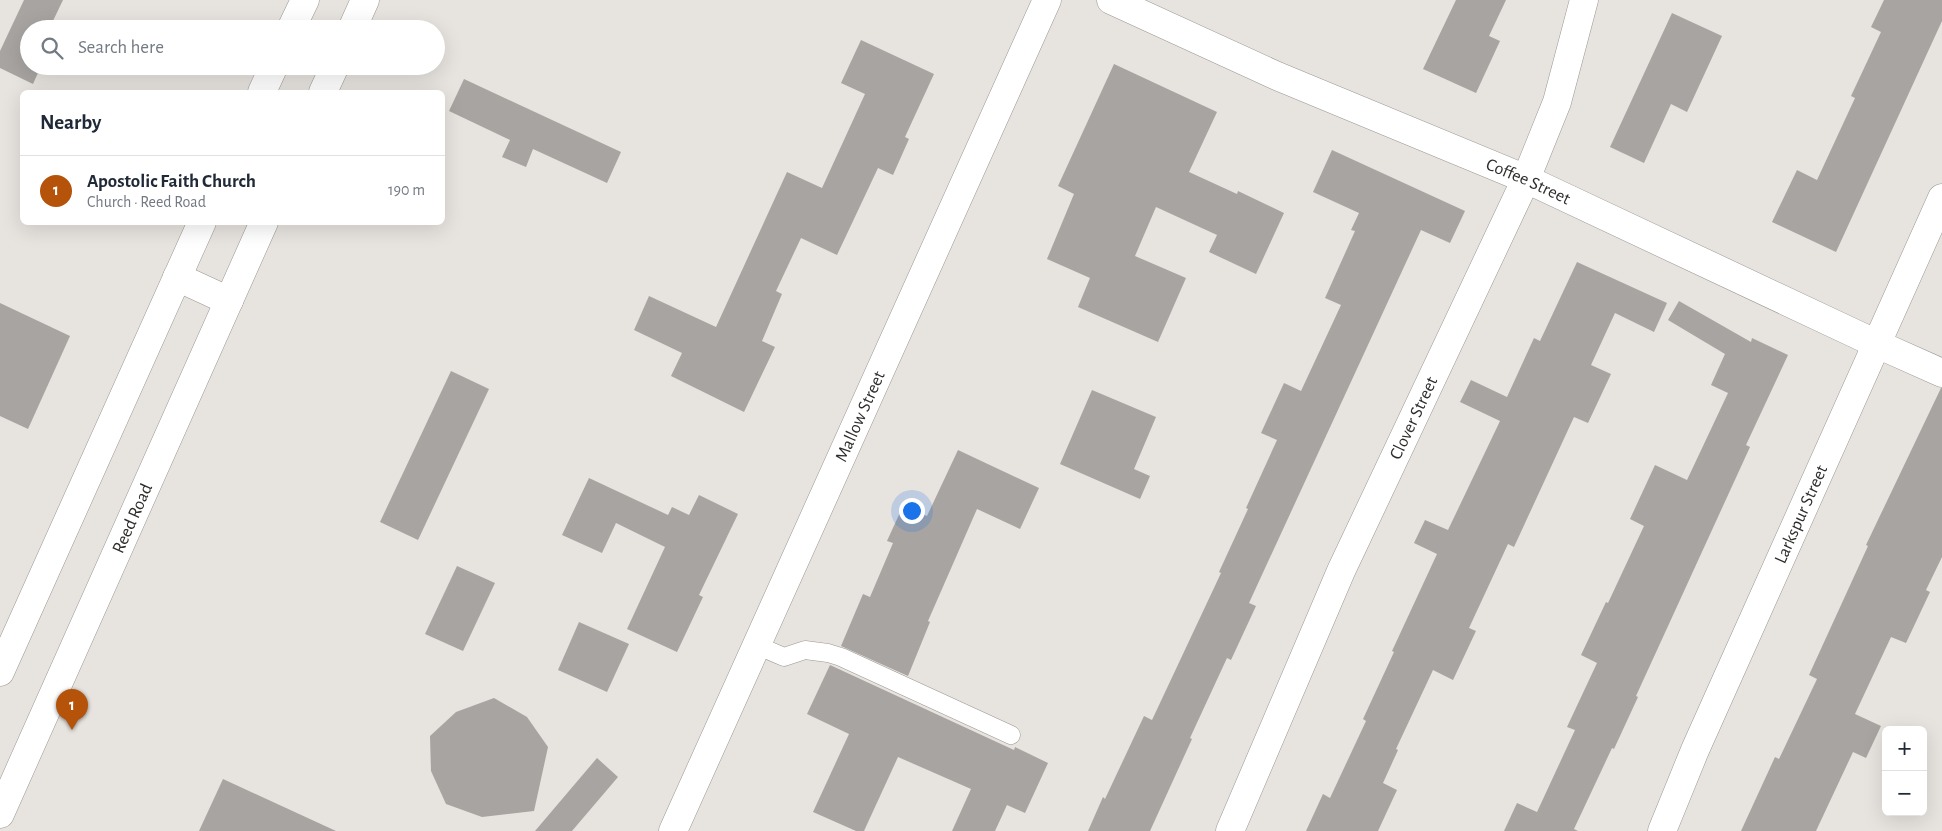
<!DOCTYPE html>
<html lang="en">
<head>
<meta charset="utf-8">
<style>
  :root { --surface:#fff; --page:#f2f2f3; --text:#1f2937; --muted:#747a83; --line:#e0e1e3; --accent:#b45309 }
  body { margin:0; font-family:"Alegreya Sans",sans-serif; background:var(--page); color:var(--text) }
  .controls { position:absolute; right:15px; bottom:15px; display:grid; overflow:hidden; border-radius:8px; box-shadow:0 5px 20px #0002 }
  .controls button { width:45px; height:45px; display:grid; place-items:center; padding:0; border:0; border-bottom:1px solid var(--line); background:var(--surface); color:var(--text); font:25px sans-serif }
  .you { position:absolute; left:911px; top:510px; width:18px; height:18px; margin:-12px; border:4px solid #fff; border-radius:50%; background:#1a73e8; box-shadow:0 0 0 8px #1a73e833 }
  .badge { display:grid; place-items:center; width:32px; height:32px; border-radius:50%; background:var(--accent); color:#fff; font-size:16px; font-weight:700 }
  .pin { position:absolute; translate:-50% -41px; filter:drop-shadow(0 1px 2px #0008) }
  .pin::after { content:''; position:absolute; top:26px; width:18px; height:15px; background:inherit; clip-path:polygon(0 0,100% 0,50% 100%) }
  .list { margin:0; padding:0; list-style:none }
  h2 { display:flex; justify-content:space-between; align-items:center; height:65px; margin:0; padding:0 20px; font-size:21px }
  h2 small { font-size:16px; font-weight:400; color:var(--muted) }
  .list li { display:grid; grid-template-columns:32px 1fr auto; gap:15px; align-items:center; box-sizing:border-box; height:70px; padding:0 20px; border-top:1px solid var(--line) }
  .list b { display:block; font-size:19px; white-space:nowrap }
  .list p { margin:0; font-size:16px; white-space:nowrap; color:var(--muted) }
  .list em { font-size:16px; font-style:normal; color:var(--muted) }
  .icon { flex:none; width:28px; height:28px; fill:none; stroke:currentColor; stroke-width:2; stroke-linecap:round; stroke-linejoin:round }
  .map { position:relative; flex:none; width:1942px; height:831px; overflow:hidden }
  .search { position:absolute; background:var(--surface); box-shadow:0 5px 20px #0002; left:20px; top:20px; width:425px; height:55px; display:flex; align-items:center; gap:12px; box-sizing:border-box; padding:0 18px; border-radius:28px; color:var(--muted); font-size:19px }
  .panel { position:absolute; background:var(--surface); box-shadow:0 5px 20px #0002; left:20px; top:90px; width:425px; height:135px; border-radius:8px }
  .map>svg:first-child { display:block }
  .building { fill:#a8a4a1 }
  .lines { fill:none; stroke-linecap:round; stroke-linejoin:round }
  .lane-casing { stroke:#9c9895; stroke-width:19 }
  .street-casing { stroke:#9c9895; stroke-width:29 }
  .secondary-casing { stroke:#9c9895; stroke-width:29 }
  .lane { stroke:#fff; stroke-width:18 }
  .street { stroke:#fff; stroke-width:28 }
  .secondary { stroke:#fff; stroke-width:28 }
  .labels { text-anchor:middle; stroke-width:4.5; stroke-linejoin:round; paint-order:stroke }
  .street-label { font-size:18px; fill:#2e2d2b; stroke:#fff }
</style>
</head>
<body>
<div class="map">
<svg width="1942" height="831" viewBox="0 0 1942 831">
  <rect width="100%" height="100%" fill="#e7e3df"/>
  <g class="building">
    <path d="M 24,0 L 63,0 L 50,27 L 53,29 L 29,29 L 29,66 L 41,66 L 33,84 L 0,68 L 0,51 Z"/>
    <path d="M 1456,0 L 1506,0 L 1489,36 L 1500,41 L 1476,93 L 1423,69 Z"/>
    <path d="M 1884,0 L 1942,0 L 1942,21 L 1836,252 L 1772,222 L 1797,170 L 1817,180 L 1855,98 L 1851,96 L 1881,32 L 1871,27 Z"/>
    <path d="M 1672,13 L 1722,36 L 1687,112 L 1671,104 L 1644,163 L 1610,147 Z"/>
    <path d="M 861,40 L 934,74 L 905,137 L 909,139 L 893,175 L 878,168 L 837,255 L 801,238 L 776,291 L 782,294 L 762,341 L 775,347 L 744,412 L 671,376 L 682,353 L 634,330 L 649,296 L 716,327 L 787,172 L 822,188 L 865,94 L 841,83 Z"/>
    <path d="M 1114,64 L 1217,112 L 1189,172 L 1237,194 L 1238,191 L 1284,213 L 1256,274 L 1209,252 L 1217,235 L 1156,207 L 1135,256 L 1186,278 L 1158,342 L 1078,307 L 1090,278 L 1047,259 L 1074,194 L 1058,186 Z"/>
    <path d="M 464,79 L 621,152 L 607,183 L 533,149 L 526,167 L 502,157 L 510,140 L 449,111 Z"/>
    <path d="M 1332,150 L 1465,211 L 1450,243 L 1421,230 L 1249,603 L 1256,606 L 1231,660 L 1227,658 L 1190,738 L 1192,739 L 1150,831 L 1088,831 L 1103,797 L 1105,799 L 1144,716 L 1152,720 L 1221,573 L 1219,572 L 1248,509 L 1246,508 L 1277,440 L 1261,433 L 1284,383 L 1301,391 L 1341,305 L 1325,298 L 1355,231 L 1351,230 L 1359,213 L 1313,192 Z"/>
    <path d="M 1577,262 L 1667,303 L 1654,332 L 1615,313 L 1591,365 L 1611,374 L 1588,423 L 1574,417 L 1514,547 L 1508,544 L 1469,628 L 1476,631 L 1453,680 L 1433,670 L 1396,749 L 1398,750 L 1383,783 L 1397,790 L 1378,831 L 1306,831 L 1323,794 L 1330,798 L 1366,721 L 1363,719 L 1394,652 L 1392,651 L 1437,554 L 1414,543 L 1425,520 L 1448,530 L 1500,421 L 1460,402 L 1471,380 L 1507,397 L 1534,338 L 1540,341 Z"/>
    <path d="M 1679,301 L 1751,342 L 1752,338 L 1788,355 L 1746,445 L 1750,447 L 1636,696 L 1638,697 L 1614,749 L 1612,748 L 1574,829 L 1578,831 L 1504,831 L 1517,803 L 1537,812 L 1575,730 L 1567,727 L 1597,663 L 1581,655 L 1606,602 L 1608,603 L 1644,526 L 1630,519 L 1655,465 L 1687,480 L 1728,393 L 1711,385 L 1725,354 L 1668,320 Z"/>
    <path d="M 0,303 L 70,336 L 28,429 L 0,416 Z"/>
    <path d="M 451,371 L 489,389 L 418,540 L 380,522 Z"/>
    <path d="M 1941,388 L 1942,388 L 1942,557 L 1926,590 L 1930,592 L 1906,643 L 1891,637 L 1855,714 L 1881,726 L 1866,758 L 1853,752 L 1816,831 L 1741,831 L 1775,757 L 1779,759 L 1817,679 L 1809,675 L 1868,546 L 1866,545 Z"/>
    <path d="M 1092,390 L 1156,417 L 1134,469 L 1150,476 L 1140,499 L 1060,464 Z"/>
    <path d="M 958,450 L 1039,488 L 1020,529 L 977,509 L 928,621 L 930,622 L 908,676 L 841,646 L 863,594 L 870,597 L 893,543 L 887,541 L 903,506 L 927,516 Z"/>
    <path d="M 589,478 L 668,515 L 672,507 L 689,515 L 699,495 L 738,514 L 699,595 L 703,597 L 677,652 L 627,629 L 665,547 L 616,523 L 602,553 L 562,535 Z"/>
    <path d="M 457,566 L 495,583 L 463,651 L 425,634 Z"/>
    <path d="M 579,622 L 629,644 L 607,692 L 558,670 Z"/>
    <path d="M 830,665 L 1014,750 L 1015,747 L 1048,763 L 1025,813 L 1007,805 L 995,831 L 952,831 L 971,789 L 898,757 L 864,831 L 856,831 L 813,812 L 849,734 L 807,714 Z"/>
    <path d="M 494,698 L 527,717 L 548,747 L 534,811 L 482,817 L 446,804 L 431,771 L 430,736 L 456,712 Z"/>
    <path d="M 597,758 L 618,777 L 572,831 L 535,831 Z"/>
    <path d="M 223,779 L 336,831 L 199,831 Z"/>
  </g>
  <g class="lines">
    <g class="lane-casing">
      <path id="lane" d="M 756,645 L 784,657 L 805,650 L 828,653 L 841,657 L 1011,735"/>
    </g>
    <g class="street-casing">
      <g id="street">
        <path id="s1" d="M 1111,0 L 1277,76 L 1526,179 L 1877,344 L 1942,373"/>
        <path id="s2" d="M 673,831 L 1047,0"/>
        <path id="s3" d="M 1230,831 L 1341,571 L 1526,179 L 1557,102 L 1584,0"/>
        <path id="s4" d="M 1662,831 L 1695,750 L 1942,198"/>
      </g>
    </g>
    <g class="secondary-casing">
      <g id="secondary">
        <path d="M 291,29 L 305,0"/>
        <path d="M 352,29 L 365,0"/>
        <path d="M 262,92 L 274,66"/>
        <path d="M 323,92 L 335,66"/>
        <path d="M 177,277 L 229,301"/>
        <path d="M 0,672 L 202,222"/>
        <path id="s5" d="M 0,814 L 264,222"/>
      </g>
    </g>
    <use href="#lane" class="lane"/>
    <use href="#street" class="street"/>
    <use href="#secondary" class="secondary"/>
  </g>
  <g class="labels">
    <g class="street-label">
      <text dy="6" stroke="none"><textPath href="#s1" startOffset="455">Coffee Street</textPath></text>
      <text dy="6" stroke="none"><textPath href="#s2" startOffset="455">Mallow Street</textPath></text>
      <text dy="6" stroke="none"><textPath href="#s3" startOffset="452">Clover Street</textPath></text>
      <text dy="6" stroke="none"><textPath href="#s4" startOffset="346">Larkspur Street</textPath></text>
      <text dy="6" stroke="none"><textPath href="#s5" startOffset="324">Reed Road</textPath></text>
    </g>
  </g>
</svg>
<div class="controls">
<button>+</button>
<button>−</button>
</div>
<div class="you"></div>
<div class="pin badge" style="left:72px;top:730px">1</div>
<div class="search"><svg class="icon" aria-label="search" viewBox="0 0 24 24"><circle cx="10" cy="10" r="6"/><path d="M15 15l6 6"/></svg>Search here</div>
<section class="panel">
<h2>Nearby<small></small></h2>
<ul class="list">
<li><span class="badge">1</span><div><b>Apostolic Faith Church</b><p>Church · Reed Road</p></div><em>190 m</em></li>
</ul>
</section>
</div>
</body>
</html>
